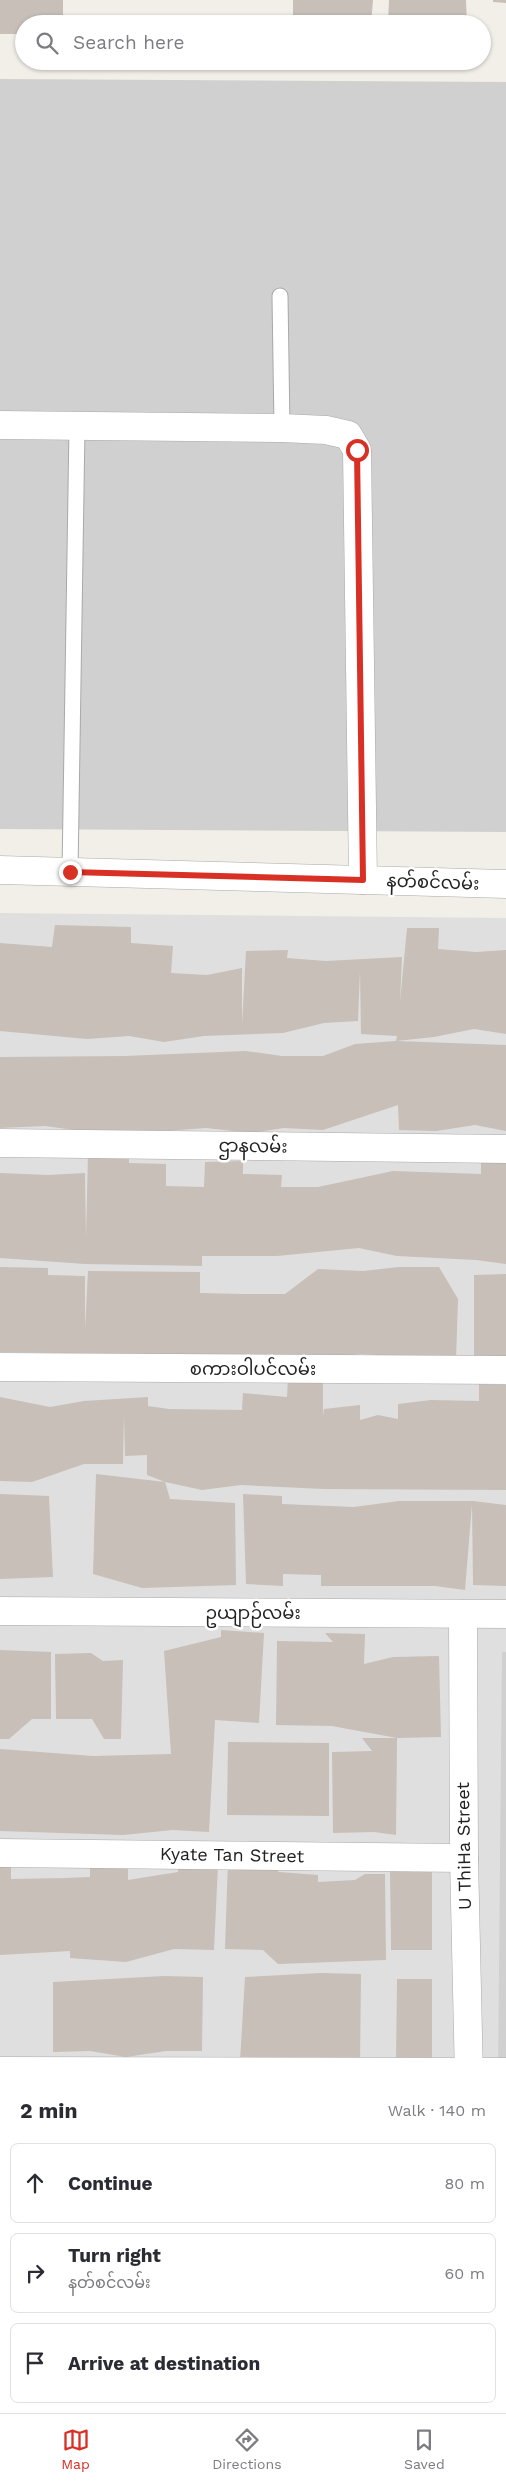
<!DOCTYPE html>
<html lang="en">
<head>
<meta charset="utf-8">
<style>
  :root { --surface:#fff; --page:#f2f2f3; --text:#2b2b33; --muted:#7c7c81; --line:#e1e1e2; --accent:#d93025 }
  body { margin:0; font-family:"Work Sans","Noto Sans Myanmar",sans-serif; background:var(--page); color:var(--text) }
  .stop { position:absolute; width:15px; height:15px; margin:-11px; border:4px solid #d93025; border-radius:50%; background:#fff }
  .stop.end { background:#d93025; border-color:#fff; box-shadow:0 1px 5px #0008 }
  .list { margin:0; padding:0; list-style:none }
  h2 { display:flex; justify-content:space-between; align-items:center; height:65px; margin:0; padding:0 20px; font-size:21px }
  h2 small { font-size:16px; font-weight:400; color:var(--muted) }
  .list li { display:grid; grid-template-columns:32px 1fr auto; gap:15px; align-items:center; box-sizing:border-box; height:80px; margin:0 10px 10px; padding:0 10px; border:1px solid var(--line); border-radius:8px }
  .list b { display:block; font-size:19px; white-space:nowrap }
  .list p { margin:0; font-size:16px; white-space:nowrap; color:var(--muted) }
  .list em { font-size:16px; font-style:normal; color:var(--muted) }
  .icon { flex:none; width:28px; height:28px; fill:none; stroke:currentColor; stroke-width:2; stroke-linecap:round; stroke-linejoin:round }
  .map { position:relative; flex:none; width:506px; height:2078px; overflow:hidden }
  .search { position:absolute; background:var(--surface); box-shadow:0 1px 4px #0004; left:15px; right:15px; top:15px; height:55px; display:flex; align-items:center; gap:12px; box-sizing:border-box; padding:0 18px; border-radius:28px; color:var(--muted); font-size:19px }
  .sheet { height:335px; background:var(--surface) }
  nav { display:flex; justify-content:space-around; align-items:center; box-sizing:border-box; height:70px; border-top:1px solid var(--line); background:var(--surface); font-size:14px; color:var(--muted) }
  nav a { display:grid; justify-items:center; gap:2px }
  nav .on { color:var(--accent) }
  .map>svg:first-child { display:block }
  .residential { fill:#e0dfdf }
  .religious { fill:#d0d0d0 }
  .building { fill:#c7bfb8 }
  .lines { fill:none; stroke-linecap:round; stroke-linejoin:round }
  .lane-casing { stroke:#a9a9a9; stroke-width:17 }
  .street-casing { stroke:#a9a9a9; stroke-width:29 }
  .lane { stroke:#fff; stroke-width:15 }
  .street { stroke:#fff; stroke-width:28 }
  .route { stroke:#d93025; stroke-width:6 }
  .labels { text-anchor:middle; stroke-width:5; stroke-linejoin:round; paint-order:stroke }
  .street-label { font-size:18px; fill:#222; stroke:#fff }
</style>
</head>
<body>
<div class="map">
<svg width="506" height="2078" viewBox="0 0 506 2078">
  <rect width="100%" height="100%" fill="#f2efe9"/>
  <path class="residential" d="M 0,913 L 506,918 L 506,2078 L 0,2078 Z"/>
  <g class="religious">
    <path d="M 0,79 L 506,82 L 506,832 L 0,829 Z"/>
    <path d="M 502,1652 L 506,1652 L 506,2078 L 498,2078 Z"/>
  </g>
  <g class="building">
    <path d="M 0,0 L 63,0 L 63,24 L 24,24 L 24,34 L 0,34 Z"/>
    <path d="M 293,0 L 373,0 L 371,24 L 293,24 Z"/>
    <path d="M 389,0 L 466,0 L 467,24 L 388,24 Z"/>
    <path d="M 493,0 L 506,0 L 506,3 L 493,2 Z"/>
    <path d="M 55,925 L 131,927 L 131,943 L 173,946 L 171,973 L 207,975 L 242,968 L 242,1024 L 246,951 L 288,950 L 287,958 L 326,961 L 402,957 L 400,1002 L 407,928 L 439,928 L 438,949 L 476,952 L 506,950 L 506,1034 L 474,1029 L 434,1037 L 396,1041 L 397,1036 L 361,1034 L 360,971 L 358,1021 L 324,1023 L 283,1033 L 204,1036 L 164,1042 L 129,1036 L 87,1039 L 0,1031 L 0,943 L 52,947 Z"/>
    <path d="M 396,1041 L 506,1045 L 506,1131 L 475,1125 L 436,1131 L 399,1130 L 398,1105 L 323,1130 L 284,1128 L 251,1133 L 206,1128 L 164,1131 L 82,1131 L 45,1126 L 0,1128 L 0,1057 L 125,1056 L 246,1051 L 282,1056 L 323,1056 L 355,1044 Z"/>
    <path d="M 88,1153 L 129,1153 L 129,1163 L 166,1164 L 166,1186 L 204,1187 L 205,1162 L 243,1161 L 243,1174 L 282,1175 L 281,1187 L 318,1187 L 393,1171 L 481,1174 L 481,1163 L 506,1162 L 506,1264 L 476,1260 L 397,1256 L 359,1248 L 277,1256 L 202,1256 L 202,1266 L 85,1264 L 0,1258 L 0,1173 L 48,1175 L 85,1173 L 86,1239 Z"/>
    <path d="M 0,1267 L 48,1268 L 48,1275 L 85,1276 L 85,1330 L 88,1271 L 200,1272 L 200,1293 L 243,1294 L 285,1294 L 318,1269 L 363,1271 L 399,1267 L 439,1267 L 458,1299 L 456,1360 L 362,1354 L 321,1357 L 0,1352 Z"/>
    <path d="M 506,1274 L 506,1360 L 474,1360 L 474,1275 Z"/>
    <path d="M 288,1376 L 323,1376 L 323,1416 L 324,1409 L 360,1405 L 360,1420 L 378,1415 L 398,1419 L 398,1404 L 431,1400 L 479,1401 L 479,1384 L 506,1385 L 506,1490 L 324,1489 L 241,1485 L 202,1490 L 165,1482 L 170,1499 L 235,1503 L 236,1585 L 142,1588 L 93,1574 L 96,1474 L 165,1482 L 147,1475 L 147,1455 L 125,1456 L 124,1414 L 123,1464 L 84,1464 L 32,1482 L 0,1481 L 0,1397 L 50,1407 L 84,1401 L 148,1397 L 148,1406 L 169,1409 L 242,1410 L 243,1393 L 287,1397 Z"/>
    <path d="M 0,1494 L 49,1496 L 53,1577 L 0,1579 Z"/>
    <path d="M 243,1494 L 282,1496 L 282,1504 L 354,1507 L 399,1501 L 473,1501 L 506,1505 L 506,1586 L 473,1585 L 472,1504 L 465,1590 L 435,1586 L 321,1586 L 321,1575 L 283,1574 L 283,1586 L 246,1584 Z"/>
    <path d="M 221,1630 L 264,1633 L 259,1723 L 215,1720 L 209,1832 L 173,1830 L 123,1835 L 0,1831 L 0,1749 L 93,1756 L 171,1754 L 164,1651 L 221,1637 Z"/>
    <path d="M 325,1633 L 365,1634 L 364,1664 L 393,1657 L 439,1656 L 441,1737 L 397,1738 L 396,1835 L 374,1832 L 333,1833 L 332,1752 L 372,1751 L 362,1738 L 397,1738 L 332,1726 L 276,1725 L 277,1641 L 333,1642 Z"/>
    <path d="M 0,1650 L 51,1652 L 51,1719 L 32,1719 L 9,1739 L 0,1739 Z"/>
    <path d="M 91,1653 L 103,1661 L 123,1660 L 121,1739 L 104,1739 L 92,1719 L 56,1719 L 55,1654 Z"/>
    <path d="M 228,1742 L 329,1743 L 329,1816 L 227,1815 Z"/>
    <path d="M 228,1860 L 266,1861 L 279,1872 L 318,1875 L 318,1882 L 355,1880 L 365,1874 L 385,1874 L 386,1960 L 278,1964 L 263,1950 L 225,1949 Z"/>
    <path d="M 128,1861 L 128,1880 L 178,1872 L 178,1864 L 218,1865 L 214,1950 L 174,1949 L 126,1962 L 70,1958 L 70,1951 L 0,1955 L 0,1864 L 11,1864 L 11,1879 L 66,1878 L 90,1877 L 90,1863 Z"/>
    <path d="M 390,1870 L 432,1870 L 432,1950 L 391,1950 Z"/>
    <path d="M 321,1973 L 361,1974 L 360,2063 L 319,2065 L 319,2057 L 240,2061 L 245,1977 Z"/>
    <path d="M 164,1976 L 203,1977 L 202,2051 L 166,2051 L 126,2057 L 90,2051 L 53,2052 L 53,1982 Z"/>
    <path d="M 397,1979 L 432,1979 L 432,2061 L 396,2063 Z"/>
  </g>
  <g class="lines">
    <g class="lane-casing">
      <g id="lane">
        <path d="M 280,296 L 282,428"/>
        <path d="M 70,872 L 77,427"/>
      </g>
    </g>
    <g class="street-casing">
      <g id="street">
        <path d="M 0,425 L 282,428 L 326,430 L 348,435 L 357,450 L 363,880"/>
        <path d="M 0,870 L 506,884"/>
        <path d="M 0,1143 L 506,1149"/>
        <path d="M 0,1367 L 506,1370"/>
        <path d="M 0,1611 L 506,1614"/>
        <path d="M 463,1614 L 464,1858 L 469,2078"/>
        <path d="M 0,1853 L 464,1858"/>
        <path d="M 0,2071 L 506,2072"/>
      </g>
    </g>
    <use href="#lane" class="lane"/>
    <use href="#street" class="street"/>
  </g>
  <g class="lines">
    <path class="route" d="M 70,872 L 363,880 L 357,450"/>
  </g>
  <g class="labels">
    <g class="street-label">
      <text transform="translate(433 882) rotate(2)" y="6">နတ်စင်လမ်း</text>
      <text transform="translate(253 1146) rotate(1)" y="6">ဌာနလမ်း</text>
      <text x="253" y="1375">စကားဝါပင်လမ်း</text>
      <text x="253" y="1619">ဥယျာဉ်လမ်း</text>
      <text transform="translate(464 1846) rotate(-91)" y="6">U ThiHa Street</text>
      <text transform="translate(232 1855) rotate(1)" y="6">Kyate Tan Street</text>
    </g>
  </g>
</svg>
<div class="stop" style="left:357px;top:450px"></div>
<div class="stop end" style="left:70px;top:872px"></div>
<div class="search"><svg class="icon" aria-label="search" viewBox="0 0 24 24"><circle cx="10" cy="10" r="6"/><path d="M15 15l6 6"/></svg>Search here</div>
</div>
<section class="sheet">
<h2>2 min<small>Walk · 140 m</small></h2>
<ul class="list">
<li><svg class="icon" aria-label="ahead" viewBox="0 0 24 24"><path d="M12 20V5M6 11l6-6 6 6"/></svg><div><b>Continue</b></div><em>80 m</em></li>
<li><svg class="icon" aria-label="right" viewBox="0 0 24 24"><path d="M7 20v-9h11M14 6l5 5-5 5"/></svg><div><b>Turn right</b><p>နတ်စင်လမ်း</p></div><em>60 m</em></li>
<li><svg class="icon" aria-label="arrive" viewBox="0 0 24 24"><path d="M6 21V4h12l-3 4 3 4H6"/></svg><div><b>Arrive at destination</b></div></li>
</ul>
</section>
<nav>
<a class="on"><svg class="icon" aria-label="map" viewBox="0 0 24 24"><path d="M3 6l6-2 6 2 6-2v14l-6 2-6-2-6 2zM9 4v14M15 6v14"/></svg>Map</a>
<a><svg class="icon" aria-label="directions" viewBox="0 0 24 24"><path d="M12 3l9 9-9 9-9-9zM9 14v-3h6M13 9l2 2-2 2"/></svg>Directions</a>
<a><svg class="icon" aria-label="saved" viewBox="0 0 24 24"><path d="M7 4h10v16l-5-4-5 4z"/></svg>Saved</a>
</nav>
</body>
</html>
